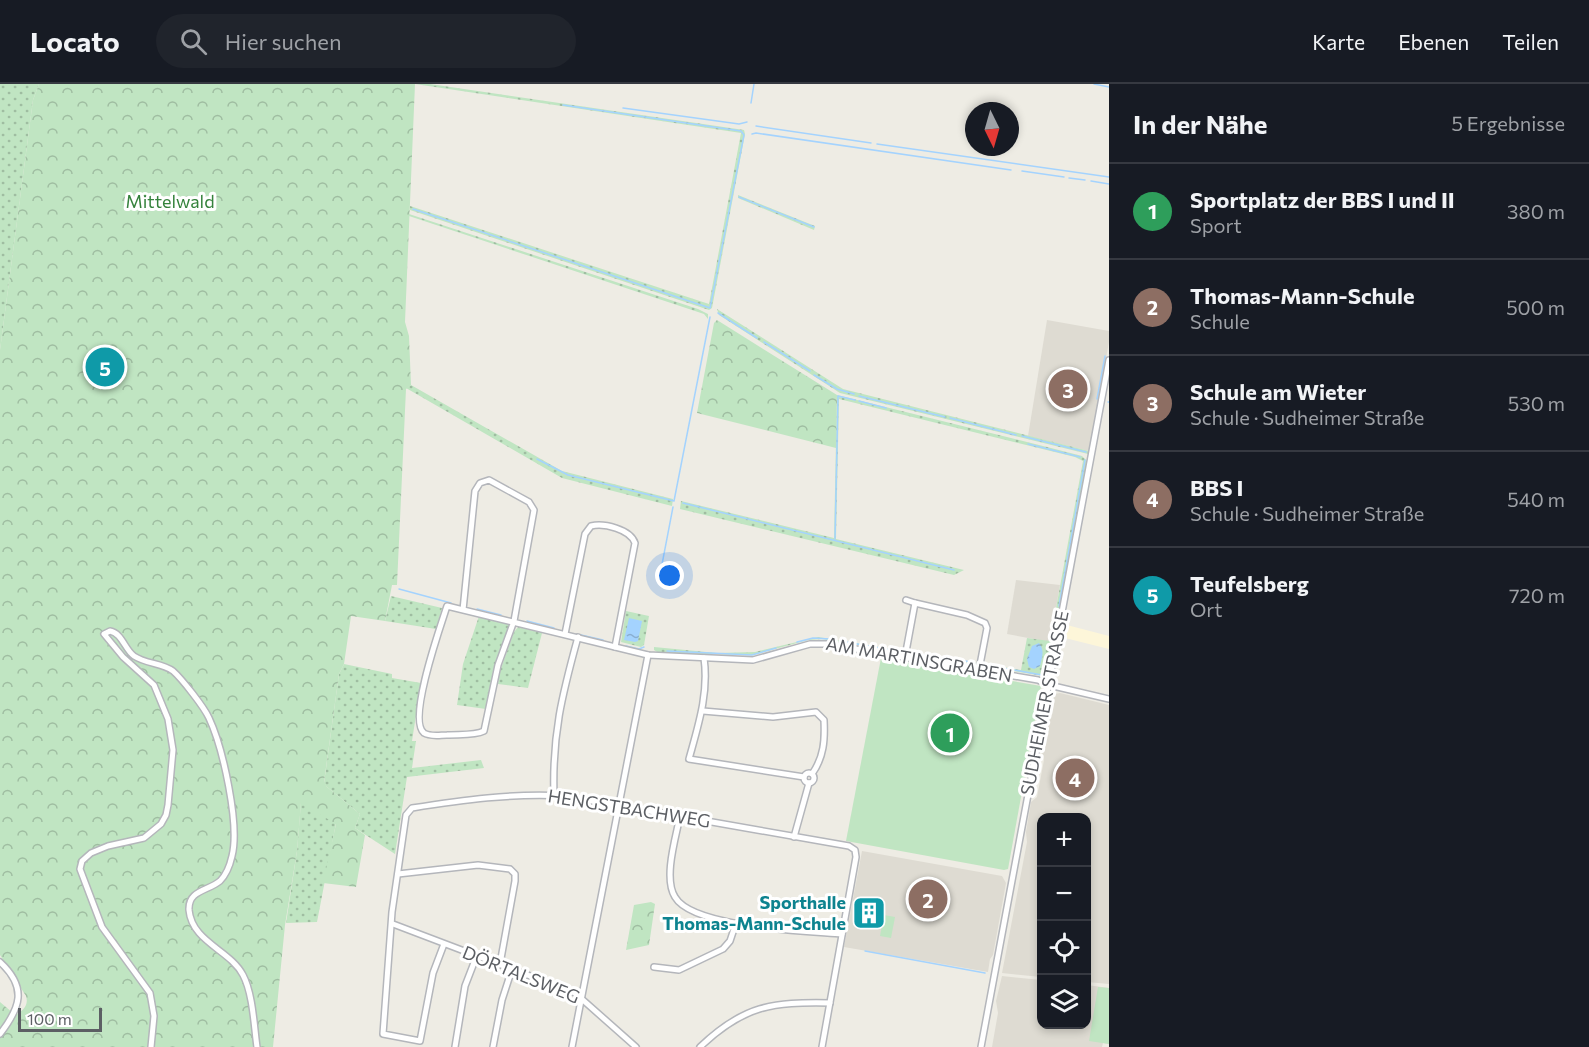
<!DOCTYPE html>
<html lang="de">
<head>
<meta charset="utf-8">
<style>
  :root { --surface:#171b24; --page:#20242c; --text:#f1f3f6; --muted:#9ea1a6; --line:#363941; --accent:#1a73e8 }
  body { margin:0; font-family:Commissioner,sans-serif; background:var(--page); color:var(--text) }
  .controls { position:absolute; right:18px; bottom:18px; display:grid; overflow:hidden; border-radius:12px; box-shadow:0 3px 9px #0003 }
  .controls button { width:54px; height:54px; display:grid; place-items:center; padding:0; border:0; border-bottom:2px solid var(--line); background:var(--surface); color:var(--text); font:30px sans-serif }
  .compass { position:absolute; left:965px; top:18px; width:54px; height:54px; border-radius:50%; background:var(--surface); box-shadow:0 3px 9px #0003; rotate:175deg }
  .scale { position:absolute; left:18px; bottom:15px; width:84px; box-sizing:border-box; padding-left:6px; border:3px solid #5c5f64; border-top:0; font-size:16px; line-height:21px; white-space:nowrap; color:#5c5f64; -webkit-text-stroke:4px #fff; paint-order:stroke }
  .you { position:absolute; left:670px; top:492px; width:21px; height:21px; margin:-15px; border:4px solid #fff; border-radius:50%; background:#1a73e8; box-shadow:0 0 0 9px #1a73e833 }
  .badge { display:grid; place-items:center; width:39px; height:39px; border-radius:50%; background:var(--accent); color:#fff; font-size:20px; font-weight:700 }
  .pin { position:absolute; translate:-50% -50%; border:3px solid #fff; box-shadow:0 2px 6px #0006 }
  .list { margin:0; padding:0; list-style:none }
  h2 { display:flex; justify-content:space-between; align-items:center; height:78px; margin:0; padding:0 24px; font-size:26px }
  h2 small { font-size:20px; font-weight:400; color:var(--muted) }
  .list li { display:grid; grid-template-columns:39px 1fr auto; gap:18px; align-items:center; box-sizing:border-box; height:96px; padding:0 24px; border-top:2px solid var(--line) }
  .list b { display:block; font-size:22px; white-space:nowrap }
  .list p { margin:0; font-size:20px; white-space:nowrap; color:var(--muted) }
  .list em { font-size:20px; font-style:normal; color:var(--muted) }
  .icon { flex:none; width:33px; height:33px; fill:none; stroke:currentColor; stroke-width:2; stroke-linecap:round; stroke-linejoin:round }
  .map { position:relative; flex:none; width:1109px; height:963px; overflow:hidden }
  header { display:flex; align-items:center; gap:36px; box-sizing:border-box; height:84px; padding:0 30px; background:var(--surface); border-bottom:2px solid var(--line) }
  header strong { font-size:28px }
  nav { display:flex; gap:33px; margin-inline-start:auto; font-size:21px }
  .search { width:420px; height:54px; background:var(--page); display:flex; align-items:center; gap:15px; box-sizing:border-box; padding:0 21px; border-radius:33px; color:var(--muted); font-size:22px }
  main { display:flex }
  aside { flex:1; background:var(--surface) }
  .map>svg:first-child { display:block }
  .commercial { fill:#fdf6d9 }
  .education { fill:#dedbd2 }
  .grass { fill:url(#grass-dots) }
  .forest { fill:url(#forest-crowns) }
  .garden { fill:#c0e5c2 }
  .water { fill:url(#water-ripples) }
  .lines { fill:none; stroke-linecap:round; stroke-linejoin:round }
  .stream { stroke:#a4d3fe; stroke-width:1.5 }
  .minor-casing { stroke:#b4b6bb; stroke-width:8 }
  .minor { stroke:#fff; stroke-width:5 }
  .labels { text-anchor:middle; stroke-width:6; stroke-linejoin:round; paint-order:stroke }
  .park-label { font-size:18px; fill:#35823c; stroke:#fff }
  .street-label { font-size:18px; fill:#5c5f64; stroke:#fff }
  .culture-label { font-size:18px; font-weight:bold; fill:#0d838f; stroke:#fff; text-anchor:end }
</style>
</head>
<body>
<header>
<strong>Locato</strong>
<div class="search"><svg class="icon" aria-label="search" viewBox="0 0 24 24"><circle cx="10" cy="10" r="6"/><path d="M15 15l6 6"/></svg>Hier suchen</div>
<nav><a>Karte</a><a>Ebenen</a><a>Teilen</a></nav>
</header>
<main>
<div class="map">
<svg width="1109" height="963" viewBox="0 0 1109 963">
  <defs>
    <pattern id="grass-dots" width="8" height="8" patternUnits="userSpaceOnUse" patternTransform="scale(1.5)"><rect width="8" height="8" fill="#c0e5c2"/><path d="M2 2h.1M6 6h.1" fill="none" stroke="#9fbda1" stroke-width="1.8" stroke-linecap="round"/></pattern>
    <pattern id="forest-crowns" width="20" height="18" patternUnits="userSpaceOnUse" patternTransform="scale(1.5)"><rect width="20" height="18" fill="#c0e5c2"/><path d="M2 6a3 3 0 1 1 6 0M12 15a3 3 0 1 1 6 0" fill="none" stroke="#9fbda1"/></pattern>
    <pattern id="water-ripples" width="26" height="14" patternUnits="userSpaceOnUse" patternTransform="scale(1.5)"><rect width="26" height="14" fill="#a4d3fe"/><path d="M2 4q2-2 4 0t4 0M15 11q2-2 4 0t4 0" fill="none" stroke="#89aed1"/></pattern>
  </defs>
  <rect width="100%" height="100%" fill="#eeece4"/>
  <path class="commercial" d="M 1063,540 L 1109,552 L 1109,565 L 1061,553 Z"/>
  <g class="education">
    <path d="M 1047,236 L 1109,247 L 1109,258 L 1089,367 L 1028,352 Z"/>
    <path d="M 1016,496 L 1060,501 L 1050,558 L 1007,550 Z"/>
    <path d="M 1060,609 L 1109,621 L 1109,900 L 1087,898 L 1086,734 L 1042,734 L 1041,893 L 1002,889 L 1027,758 L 1026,748 L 1031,718 L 1037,713 L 1044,676 L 1041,665 L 1051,615 L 1054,610 Z"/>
    <path d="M 862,767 L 1002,792 L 1006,799 L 993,871 L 990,875 L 988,888 L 844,863 Z"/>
    <path d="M 1002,892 L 1041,896 L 1042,940 L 1086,940 L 1087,901 L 1109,904 L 1109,960 L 1103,959 L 1102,963 L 992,963 L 998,929 L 996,917 Z"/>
  </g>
  <g class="grass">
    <path d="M 0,0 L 39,0 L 33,16 L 0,266 Z"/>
    <path d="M 415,0 L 430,0 L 744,46 L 745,50 L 712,224 L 709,226 L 410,126 L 410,122 L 709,220 L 741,49 Z"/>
    <path d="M 738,111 L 815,142 L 814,146 L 738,114 Z"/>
    <path d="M 409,130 L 698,225 L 708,230 L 708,235 L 704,230 L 409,132 Z"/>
    <path d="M 717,225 L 843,305 L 1089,367 L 1088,370 L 840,309 L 719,231 Z"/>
    <path d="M 411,301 L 562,387 L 673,415 L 672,422 L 562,394 L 406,304 Z"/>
    <path d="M 837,311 L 1051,364 L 1082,372 L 1087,377 L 1047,594 L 1045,595 L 1043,592 L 822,555 L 808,556 L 753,571 L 659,569 L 654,566 L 654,563 L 717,569 L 755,568 L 818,553 L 1021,586 L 1027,554 L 1050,557 L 1083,377 L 1075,373 L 839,315 L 836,455 L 964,486 L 954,491 L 680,425 L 681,417 L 834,454 Z"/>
    <path d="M 391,512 L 442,524 L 436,545 L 385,537 Z"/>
    <path d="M 626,527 L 649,532 L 644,561 L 641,563 L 621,558 Z"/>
    <path d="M 479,532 L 506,539 L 509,542 L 495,586 L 493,587 L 486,625 L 457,621 L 463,580 Z"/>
    <path d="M 518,543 L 542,549 L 528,604 L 498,600 L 500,587 L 514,548 Z"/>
    <path d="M 344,580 L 392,590 L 392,594 L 421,599 L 412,657 L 416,657 L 412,684 L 481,676 L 484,684 L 407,693 L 395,770 L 355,744 L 360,730 L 327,703 L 324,699 L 339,590 Z"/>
    <path d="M 301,718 L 336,739 L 317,838 L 286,839 L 297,767 Z"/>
  </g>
  <g class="forest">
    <path d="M 39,0 L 415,0 L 405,238 L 409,252 L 411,301 L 406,305 L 397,501 L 392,501 L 385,537 L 351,532 L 344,580 L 339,590 L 324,698 L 327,703 L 360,730 L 355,744 L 365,751 L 356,803 L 323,799 L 336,740 L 301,719 L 297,767 L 285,841 L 273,963 L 0,963 L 0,918 L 13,929 L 12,932 L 15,932 C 23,926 29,922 26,912 L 0,871 L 0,266 L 33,16 Z"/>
    <path d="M 717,236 L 837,311 L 836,364 L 697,329 L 714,239 Z"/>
    <path d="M 651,818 L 655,820 L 649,861 L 626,866 L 634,821 Z"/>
  </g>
  <g class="garden">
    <path d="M 881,574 L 1041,602 L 1008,785 L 1004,786 L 846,757 Z"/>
    <path d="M 884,831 L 895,833 L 891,854 L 880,852 Z"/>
    <path d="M 1098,903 L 1109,904 L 1109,960 L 1089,957 Z"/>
  </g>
  <g class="water">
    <path d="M 629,534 L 642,537 L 638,557 L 635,558 L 624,556 Z"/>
    <path d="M 1039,559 C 1045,566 1042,574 1040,582 L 1034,585 L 1029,583 L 1027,575 L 1032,562 Z"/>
  </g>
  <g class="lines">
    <g class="stream">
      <path d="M 1094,0 L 1109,3"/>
      <path d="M 751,19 L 754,0"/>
      <path d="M 623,24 L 739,40 L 747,38"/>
      <path d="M 756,42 L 871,59"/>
      <path d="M 752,50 L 756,49 L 1011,86"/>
      <path d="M 877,60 L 1109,93"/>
      <path d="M 1022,87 L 1064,93"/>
      <path d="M 1069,94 L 1085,96"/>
      <path d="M 1091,97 L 1109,100"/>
      <path d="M 739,113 L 814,143"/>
      <path d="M 413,125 L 710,224 L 744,51 L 741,47 L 563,21"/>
      <path d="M 718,229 L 757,254"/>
      <path d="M 764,258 L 810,287"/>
      <path d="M 814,291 L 837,305 L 854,310"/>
      <path d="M 859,312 L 945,333"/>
      <path d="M 1097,315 L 1105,272"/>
      <path d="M 859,317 L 886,324"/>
      <path d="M 1108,318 L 1109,318"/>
      <path d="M 950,334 L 1016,351"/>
      <path d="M 1022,352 L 1086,368"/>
      <path d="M 1028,360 L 1080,373"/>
      <path d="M 537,375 L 568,391 L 674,417 L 710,233"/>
      <path d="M 683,419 L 954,486"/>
      <path d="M 835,455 L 838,312 L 855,316"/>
      <path d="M 659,496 L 673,423"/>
      <path d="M 399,505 L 451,519"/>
      <path d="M 1059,522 L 1085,376"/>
      <path d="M 477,525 L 501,531"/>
      <path d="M 527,537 L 554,544"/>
      <path d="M 1054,547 L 1057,530"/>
      <path d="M 581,551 L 603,556"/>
      <path d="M 797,558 L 813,554 L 830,555"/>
      <path d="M 846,558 L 897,567"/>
      <path d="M 626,562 L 639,565 L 644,563"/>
      <path d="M 667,567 L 752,571 L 776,564"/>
      <path d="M 912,569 L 956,576"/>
      <path d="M 961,576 L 974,579"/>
      <path d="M 986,581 L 1042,591"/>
      <path d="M 1045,589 L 1052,558"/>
      <path d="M 865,867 L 985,889"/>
    </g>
    <g class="minor-casing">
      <g id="minor">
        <path d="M 906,516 L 915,519"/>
        <path d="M 463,526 L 475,407 L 480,399 L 489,396 L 529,418 L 534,426 L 514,537 L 498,581 L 484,647 C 474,652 459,650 447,651 C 440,651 430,653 424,649 C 407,636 441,541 447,522 L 648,571 L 753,576 L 810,560 L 826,560 L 1038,596 L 1049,601 L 1109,615"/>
        <path d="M 565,550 L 585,450 L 591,442 C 604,439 630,445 635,459 L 615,563"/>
        <path d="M 905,573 L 915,519 L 967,531 L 985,539 L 987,544 L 979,586"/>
        <path d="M 704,574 C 709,609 698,642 689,675 L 804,693"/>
        <path d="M 703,627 L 773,633 L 816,628 L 824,636 C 825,656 824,673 812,690"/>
        <circle cx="809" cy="694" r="5"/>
        <path d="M 554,712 C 552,651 562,611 578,553"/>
        <path d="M 680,732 C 676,753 663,794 675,813 C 693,844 807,847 842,850"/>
        <path d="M 794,753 L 809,699"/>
        <path d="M 398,790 L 478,781 L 510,785 L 515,790 L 515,797 L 500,880"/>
        <path d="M 393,840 L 575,909 L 636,963"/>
        <path d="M 444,860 L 433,889 L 420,957 L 383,950 L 392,828 L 406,731 L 412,724 C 462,716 513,709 564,712 L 849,762 L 855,766 L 856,773 L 822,963"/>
        <path d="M 0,878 C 28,904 20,924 0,950"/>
        <path d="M 654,883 L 679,886 L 723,865 L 730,857 L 736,839"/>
        <path d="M 151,963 L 154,932 L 150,909 L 102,843 L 80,785 L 82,777 L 91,769 L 108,762 L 144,754 L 161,740 L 166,731 L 168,721 L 173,666 L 168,635 L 154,601 L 123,573 L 104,550 L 110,547 C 122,549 125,566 134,572 C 146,580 162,579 173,587 C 182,595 204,623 209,634 C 223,664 240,741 232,772 C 230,781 226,791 220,797 C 208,807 188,806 189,826 C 192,858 230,866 243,891 C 253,910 254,942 257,963"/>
        <path d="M 455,963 L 465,902 L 477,871"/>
        <path d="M 493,963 L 502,916 L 512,885"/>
        <path d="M 572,963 L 648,571"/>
        <path d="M 700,963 C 744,921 772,918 830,919"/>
        <path d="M 981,963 L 1109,276"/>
      </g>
    </g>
    <use href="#minor" class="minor"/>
  </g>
  <defs>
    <g id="building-square" transform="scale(1.725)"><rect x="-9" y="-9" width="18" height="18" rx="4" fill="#0f9aa8" stroke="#fff"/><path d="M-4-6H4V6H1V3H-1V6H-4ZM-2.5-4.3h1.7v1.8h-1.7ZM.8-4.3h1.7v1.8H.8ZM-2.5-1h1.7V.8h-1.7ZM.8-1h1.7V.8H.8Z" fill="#fff"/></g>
  </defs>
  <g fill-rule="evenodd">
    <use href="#building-square" x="869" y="829"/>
  </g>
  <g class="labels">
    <g class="park-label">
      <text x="170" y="124">Mittelwald</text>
    </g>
    <g class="street-label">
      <text transform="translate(919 576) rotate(10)" y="6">AM MARTINSGRABEN</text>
      <text transform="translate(1045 619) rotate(-79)" y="6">SUDHEIMER STRASSE</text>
      <text transform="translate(629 725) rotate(9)" y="6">HENGSTBACHWEG</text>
      <text transform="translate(521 891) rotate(22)" y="6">DÖRTALSWEG</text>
    </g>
    <g class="culture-label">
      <text x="846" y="825">Sporthalle<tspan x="846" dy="21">Thomas-Mann-Schule</tspan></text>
    </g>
  </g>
</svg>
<div class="controls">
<button>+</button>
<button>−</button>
<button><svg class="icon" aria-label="locate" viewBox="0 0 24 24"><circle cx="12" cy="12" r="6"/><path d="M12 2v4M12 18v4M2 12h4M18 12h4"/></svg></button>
<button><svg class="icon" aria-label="layers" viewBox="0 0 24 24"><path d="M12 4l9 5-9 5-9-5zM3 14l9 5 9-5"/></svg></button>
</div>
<svg class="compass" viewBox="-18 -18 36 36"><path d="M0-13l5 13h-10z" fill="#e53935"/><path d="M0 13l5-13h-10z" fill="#9ea1a6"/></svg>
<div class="scale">100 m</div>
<div class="you"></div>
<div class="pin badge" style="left:950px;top:649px;background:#2e9e5b">1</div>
<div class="pin badge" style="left:928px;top:815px;background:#8d6e63">2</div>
<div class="pin badge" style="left:1068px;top:305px;background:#8d6e63">3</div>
<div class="pin badge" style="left:1075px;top:694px;background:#8d6e63">4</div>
<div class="pin badge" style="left:105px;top:283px;background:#0f9aa8">5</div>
</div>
<aside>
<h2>In der Nähe<small>5 Ergebnisse</small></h2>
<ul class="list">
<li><span class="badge" style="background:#2e9e5b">1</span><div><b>Sportplatz der BBS I und II</b><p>Sport</p></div><em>380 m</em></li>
<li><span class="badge" style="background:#8d6e63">2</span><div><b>Thomas-Mann-Schule</b><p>Schule</p></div><em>500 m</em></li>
<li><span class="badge" style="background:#8d6e63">3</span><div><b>Schule am Wieter</b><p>Schule · Sudheimer Straße</p></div><em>530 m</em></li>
<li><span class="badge" style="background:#8d6e63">4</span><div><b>BBS I</b><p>Schule · Sudheimer Straße</p></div><em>540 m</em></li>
<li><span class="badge" style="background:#0f9aa8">5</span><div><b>Teufelsberg</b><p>Ort</p></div><em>720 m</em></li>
</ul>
</aside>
</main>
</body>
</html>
